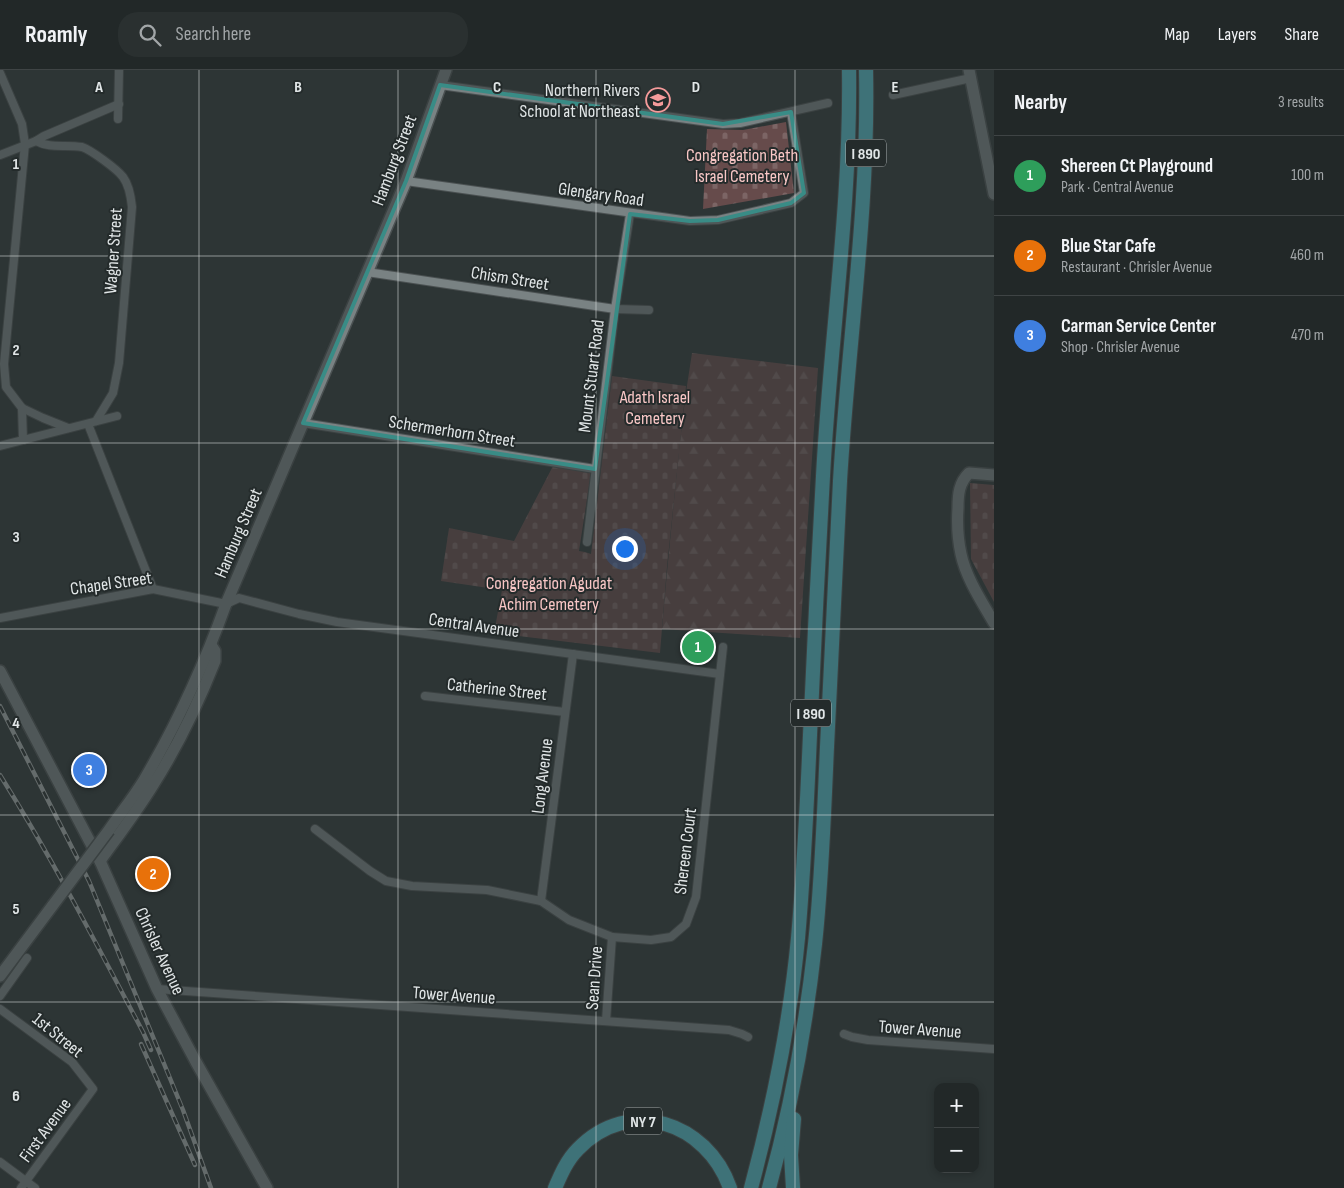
<!DOCTYPE html>
<html lang="en">
<head>
<meta charset="utf-8">
<style>
  :root { --surface:#222828; --page:#2a3030; --text:#f1f3f6; --muted:#a2a6a8; --line:#3f4445; --accent:#f59b9b }
  body { margin:0; font-family:"Sofia Sans Condensed",sans-serif; background:var(--page); color:var(--text) }
  .controls { position:absolute; right:15px; bottom:15px; display:grid; overflow:hidden; border-radius:10px; box-shadow:0 2px 8px #0003 }
  .controls button { width:45px; height:45px; display:grid; place-items:center; padding:0; border:0; border-bottom:1px solid var(--line); background:var(--surface); color:var(--text); font:25px sans-serif }
  .you { position:absolute; left:624px; top:478px; width:18px; height:18px; margin:-12px; border:4px solid #fff; border-radius:50%; background:#1a73e8; box-shadow:0 0 0 8px #1a73e833 }
  .badge { display:grid; place-items:center; width:32px; height:32px; border-radius:50%; background:var(--accent); color:#fff; font-size:16px; font-weight:700 }
  .pin { position:absolute; translate:-50% -50%; border:2px solid #fff; box-shadow:0 1px 5px #0006 }
  .list { margin:0; padding:0; list-style:none }
  h2 { display:flex; justify-content:space-between; align-items:center; height:65px; margin:0; padding:0 20px; font-size:21px }
  h2 small { font-size:16px; font-weight:400; color:var(--muted) }
  .list li { display:grid; grid-template-columns:32px 1fr auto; gap:15px; align-items:center; box-sizing:border-box; height:80px; padding:0 20px; border-top:1px solid var(--line) }
  .list b { display:block; font-size:19px; white-space:nowrap }
  .list p { margin:0; font-size:16px; white-space:nowrap; color:var(--muted) }
  .list em { font-size:16px; font-style:normal; color:var(--muted) }
  .icon { flex:none; width:28px; height:28px; fill:none; stroke:currentColor; stroke-width:2; stroke-linecap:round; stroke-linejoin:round }
  .map { position:relative; flex:none; width:994px; height:1118px; overflow:hidden }
  header { display:flex; align-items:center; gap:30px; box-sizing:border-box; height:70px; padding:0 25px; background:var(--surface); border-bottom:1px solid var(--line) }
  header strong { font-size:24px }
  nav { display:flex; gap:28px; margin-inline-start:auto; font-size:18px }
  .search { width:350px; height:45px; background:var(--page); display:flex; align-items:center; gap:12px; box-sizing:border-box; padding:0 18px; border-radius:20px; color:var(--muted); font-size:19px }
  main { display:flex }
  aside { flex:1; background:var(--surface) }
  .map>svg:first-child { display:block }
  .forest { fill:url(#forest-firs) }
  .cemetery { fill:url(#cemetery-stones) }
  .park { fill:url(#park-crowns) }
  .lines { fill:none; stroke-linecap:round; stroke-linejoin:round }
  .street-casing { stroke:#4b5152; stroke-width:10 }
  .secondary-casing { stroke:#4b5152; stroke-width:14 }
  .highway-casing { stroke:#4b5152; stroke-width:16 }
  .street { stroke:#798283; stroke-width:8 }
  .secondary { stroke:#798283; stroke-width:11 }
  .highway { stroke:#53bcc9; stroke-width:14 }
  .rail-casing { stroke:#a7adad; stroke-width:4.5 }
  .rail { stroke:#242b2b; stroke-width:2.5; stroke-dasharray:8; stroke-linecap:butt }
  .secondary-bridge-casing { stroke:#4b5152; stroke-width:14; stroke-linecap:butt }
  .secondary-bridge { stroke:#798283; stroke-width:11 }
  .marked { fill:none; stroke:#398c86; stroke-width:4; stroke-linejoin:round }
  .grid { fill:none; stroke:#e1e6e7; stroke-width:1; stroke-opacity:0.55 }
  .labels { text-anchor:middle; stroke-width:4; stroke-linejoin:round; paint-order:stroke }
  .shield { fill:#242b2b; stroke:#a8aeaf; stroke-width:1 }
  .shield-label { font-size:16px; font-weight:bold; fill:#e1e6e7 }
  .poi-label { font-size:18px; fill:#e1e6e7; stroke:#242b2b; text-anchor:end }
  .park-label { font-size:18px; fill:#f9c7c6; stroke:#242b2b }
  .street-label { font-size:18px; fill:#e1e6e7; stroke:#242b2b }
  .grid-label { font-size:16px; text-anchor:middle; font-weight:bold; fill:#e1e6e7; stroke:#242b2b; stroke-width:4; stroke-linejoin:round; paint-order:stroke }
</style>
</head>
<body>
<header>
<strong>Roamly</strong>
<div class="search"><svg class="icon" aria-label="search" viewBox="0 0 24 24"><circle cx="10" cy="10" r="6"/><path d="M15 15l6 6"/></svg>Search here</div>
<nav><a>Map</a><a>Layers</a><a>Share</a></nav>
</header>
<main>
<div class="map">
<svg width="994" height="1118" viewBox="0 0 994 1118">
  <defs>
    <pattern id="forest-firs" width="22" height="20" patternUnits="userSpaceOnUse" patternTransform="scale(1.25)"><rect width="22" height="20" fill="#664b4b"/><path d="M5 1l3.5 6h-7zM16 11l3.5 6h-7z" fill="#7c6565"/></pattern>
    <pattern id="cemetery-stones" width="16" height="16" patternUnits="userSpaceOnUse" patternTransform="scale(1.25)"><rect width="16" height="16" fill="#664b4b"/><path d="M2 7V4a2 2 0 0 1 4 0v3zM10 15v-3a2 2 0 0 1 4 0v3z" fill="#7c6565"/></pattern>
    <pattern id="park-crowns" width="20" height="18" patternUnits="userSpaceOnUse" patternTransform="scale(1.25)"><rect width="20" height="18" fill="#664b4b"/><path d="M2 6a3 3 0 1 1 6 0M12 15a3 3 0 1 1 6 0" fill="none" stroke="#7c6565"/></pattern>
  </defs>
  <rect width="100%" height="100%" fill="#2d3535"/>
  <path class="forest" d="M 692,283 L 818,298 L 800,568 L 662,559 C 666,510 671,461 676,411 C 680,368 685,325 692,283 Z"/>
  <g class="cemetery">
    <path d="M 786,52 L 794,123 L 703,139 L 707,59 L 743,60 Z"/>
    <path d="M 612,306 L 686,316 L 667,497 L 660,583 L 494,563 L 502,520 L 441,511 L 449,458 L 514,471 L 553,396 L 591,403 L 579,481 L 585,482 L 591,484 Z"/>
    <path d="M 970,413 L 994,415 L 994,532 L 971,489 Z"/>
  </g>
  <path class="park" d="M 688,565 L 710,569 L 707,587 L 686,585 Z"/>
  <g class="lines">
    <g class="street-casing">
      <g id="street">
        <path d="M 0,3 L 22,54 L 25,74 L 4,294 L 6,317 L 22,338 L 43,348 L 68,358"/>
        <path d="M 440,15 L 723,54 L 740,53 L 828,33"/>
        <path d="M 893,25 L 971,8"/>
        <path d="M 118,49 L 119,0"/>
        <path d="M 36,71 C 50,79 66,74 82,77 C 91,80 117,99 123,107 C 129,115 131,127 132,137 L 119,293 L 113,323 L 96,351"/>
        <path d="M 0,85 L 36,71 L 44,66 L 119,34"/>
        <path d="M 406,111 L 690,151 L 718,150 L 791,133 L 804,123 L 791,42"/>
        <path d="M 367,202 L 615,239 L 649,240"/>
        <path d="M 22,338 L 23,370"/>
        <path d="M 303,353 L 595,399"/>
        <path d="M 88,354 L 153,519"/>
        <path d="M 0,376 L 117,346"/>
        <path d="M 587,472 L 615,239 L 630,144"/>
        <path d="M 0,548 L 153,519 L 226,534 L 239,528 L 299,544 L 337,552 L 720,604"/>
        <path d="M 425,626 L 565,642"/>
        <path d="M 315,759 L 370,801 L 386,811 L 412,816 L 487,820 L 541,831 L 569,850 L 612,867 L 651,870 L 671,867 L 686,854 L 696,827 L 723,577"/>
        <path d="M 541,831 L 573,584"/>
        <path d="M 157,919 L 729,960 L 742,964 L 748,967"/>
        <path d="M 0,926 L 27,888"/>
        <path d="M 0,939 L 72,992 L 93,1019 L 21,1118"/>
        <path d="M 606,951 L 612,867"/>
        <path d="M 844,964 L 852,967 L 868,970 L 994,979"/>
        <path d="M 0,1092 L 35,1118"/>
      </g>
    </g>
    <g class="secondary-casing">
      <g id="secondary">
        <path d="M 969,0 L 994,124"/>
        <path d="M 994,405 L 969,403 C 959,413 958,424 958,438 C 957,452 958,470 961,484 C 966,508 982,532 994,553"/>
        <path d="M 0,601 L 100,791 L 157,919 L 196,992 L 267,1118"/>
        <path d="M 109,760 C 120,744 133,728 144,710 C 177,654 204,595 226,534 L 406,111 L 446,0"/>
        <path d="M 100,791 C 118,766 137,741 153,715 C 178,676 198,634 215,591 L 215,581 L 211,575"/>
        <path d="M 0,906 L 53,835"/>
      </g>
    </g>
    <g class="highway-casing">
      <g id="highway">
        <path d="M 555,1118 C 561,1104 567,1090 578,1079 C 629,1026 707,1052 730,1118"/>
        <path d="M 751,1118 C 773,1036 790,953 798,868 C 804,801 807,733 810,665 C 814,579 818,492 823,406 C 830,271 851,136 849,0"/>
        <path d="M 769,1118 C 791,1038 806,956 815,874 C 822,809 824,742 827,677 C 831,588 836,500 840,411 C 848,274 869,138 866,0"/>
        <path d="M 793,1118 L 791,1085 L 794,1049"/>
      </g>
    </g>
    <use href="#street" class="street"/>
    <use href="#secondary" class="secondary"/>
    <use href="#highway" class="highway"/>
    <g class="rail-casing">
      <g id="rail">
        <path d="M 0,636 L 89,811 L 183,1040 L 211,1118"/>
        <path d="M 0,705 C 52,788 97,875 143,962 L 151,980"/>
        <path d="M 141,974 L 195,1095"/>
      </g>
    </g>
    <use href="#rail" class="rail"/>
    <g class="secondary-bridge-casing">
      <path id="secondary-bridge" d="M 53,835 L 109,760"/>
    </g>
    <use href="#secondary-bridge" class="secondary-bridge"/>
  </g>
  <path d="M0 0H994V1118H0ZM 440,15 L 723,54 L 791,42 L 804,123 L 791,133 L 718,150 L 690,151 L 630,144 L 595,399 L 303,353 L 406,111 Z" fill="#2d3535" fill-opacity=".55" fill-rule="evenodd"/>
  <path class="marked" d="M 440,15 L 723,54 L 791,42 L 804,123 L 791,133 L 718,150 L 690,151 L 630,144 L 595,399 L 303,353 L 406,111 Z"/>
  <path class="grid" d="M 199,0 L 199,1118M 398,0 L 398,1118M 596,0 L 596,1118M 795,0 L 795,1118M 0,186 L 994,186M 0,373 L 994,373M 0,559 L 994,559M 0,745 L 994,745M 0,932 L 994,932"/>
  <defs>
    <g id="school-ring" transform="scale(1.25)"><circle r="9.5" fill="#242b2b" stroke="#f59b9b" stroke-width="1.5"/><path d="M0-5L7-2L0 1L-7-2ZM-4 1L0 2.5L4 1V4Q0 6-4 4Z" fill="#f59b9b"/></g>
  </defs>
  <g fill-rule="evenodd">
    <use href="#school-ring" x="658" y="30"/>
  </g>
  <g class="labels">
    <g class="shield">
      <rect x="846" y="69.5" width="40" height="27" rx="4"/>
      <rect x="791" y="629.5" width="40" height="27" rx="4"/>
      <rect x="624" y="1037.5" width="38" height="27" rx="4"/>
    </g>
    <g class="shield-label">
      <text x="866" y="89">I 890</text>
      <text x="811" y="649">I 890</text>
      <text x="643" y="1057">NY 7</text>
    </g>
    <g class="poi-label">
      <text x="640" y="26">Northern Rivers<tspan x="640" dy="21">School at Northeast</tspan></text>
    </g>
    <g class="park-label">
      <text x="742" y="91">Congregation Beth<tspan x="742" dy="21">Israel Cemetery</tspan></text>
      <text x="655" y="333">Adath Israel<tspan x="655" dy="21">Cemetery</tspan></text>
      <text x="549" y="519">Congregation Agudat<tspan x="549" dy="21">Achim Cemetery</tspan></text>
    </g>
    <g class="street-label">
      <text transform="translate(394 90) rotate(-69)" y="6">Hamburg Street</text>
      <text transform="translate(601 124) rotate(8)" y="6">Glengary Road</text>
      <text transform="translate(113 181) rotate(-86)" y="6">Wagner Street</text>
      <text transform="translate(510 208) rotate(9)" y="6">Chism Street</text>
      <text transform="translate(591 306) rotate(-83)" y="6">Mount Stuart Road</text>
      <text transform="translate(452 361) rotate(9)" y="6">Schermerhorn Street</text>
      <text transform="translate(238 463) rotate(-67)" y="6">Hamburg Street</text>
      <text transform="translate(111 513) rotate(-8)" y="6">Chapel Street</text>
      <text transform="translate(474 555) rotate(8)" y="6">Central Avenue</text>
      <text transform="translate(497 619) rotate(6)" y="6">Catherine Street</text>
      <text transform="translate(542 706) rotate(-83)" y="6">Long Avenue</text>
      <text transform="translate(685 781) rotate(-83)" y="6">Shereen Court</text>
      <text transform="translate(160 881) rotate(65)" y="6">Chrisler Avenue</text>
      <text transform="translate(594 908) rotate(-86)" y="6">Sean Drive</text>
      <text transform="translate(454 925) rotate(4)" y="6">Tower Avenue</text>
      <text transform="translate(920 959) rotate(4)" y="6">Tower Avenue</text>
      <text transform="translate(58 965) rotate(39)" y="6">1st Street</text>
      <text transform="translate(45 1060) rotate(-54)" y="6">First Avenue</text>
    </g>
  </g>
  <g class="grid-label">
    <text x="99" y="22">A</text>
    <text x="298" y="22">B</text>
    <text x="497" y="22">C</text>
    <text x="696" y="22">D</text>
    <text x="895" y="22">E</text>
    <text x="16" y="99">1</text>
    <text x="16" y="285">2</text>
    <text x="16" y="472">3</text>
    <text x="16" y="658">4</text>
    <text x="16" y="844">5</text>
    <text x="16" y="1031">6</text>
  </g>
</svg>
<div class="controls">
<button>+</button>
<button>−</button>
</div>
<div class="you"></div>
<div class="pin badge" style="left:698px;top:577px;background:#2e9e5b">1</div>
<div class="pin badge" style="left:153px;top:804px;background:#e8710a">2</div>
<div class="pin badge" style="left:89px;top:700px;background:#3f7fe0">3</div>
</div>
<aside>
<h2>Nearby<small>3 results</small></h2>
<ul class="list">
<li><span class="badge" style="background:#2e9e5b">1</span><div><b>Shereen Ct Playground</b><p>Park · Central Avenue</p></div><em>100 m</em></li>
<li><span class="badge" style="background:#e8710a">2</span><div><b>Blue Star Cafe</b><p>Restaurant · Chrisler Avenue</p></div><em>460 m</em></li>
<li><span class="badge" style="background:#3f7fe0">3</span><div><b>Carman Service Center</b><p>Shop · Chrisler Avenue</p></div><em>470 m</em></li>
</ul>
</aside>
</main>
</body>
</html>
